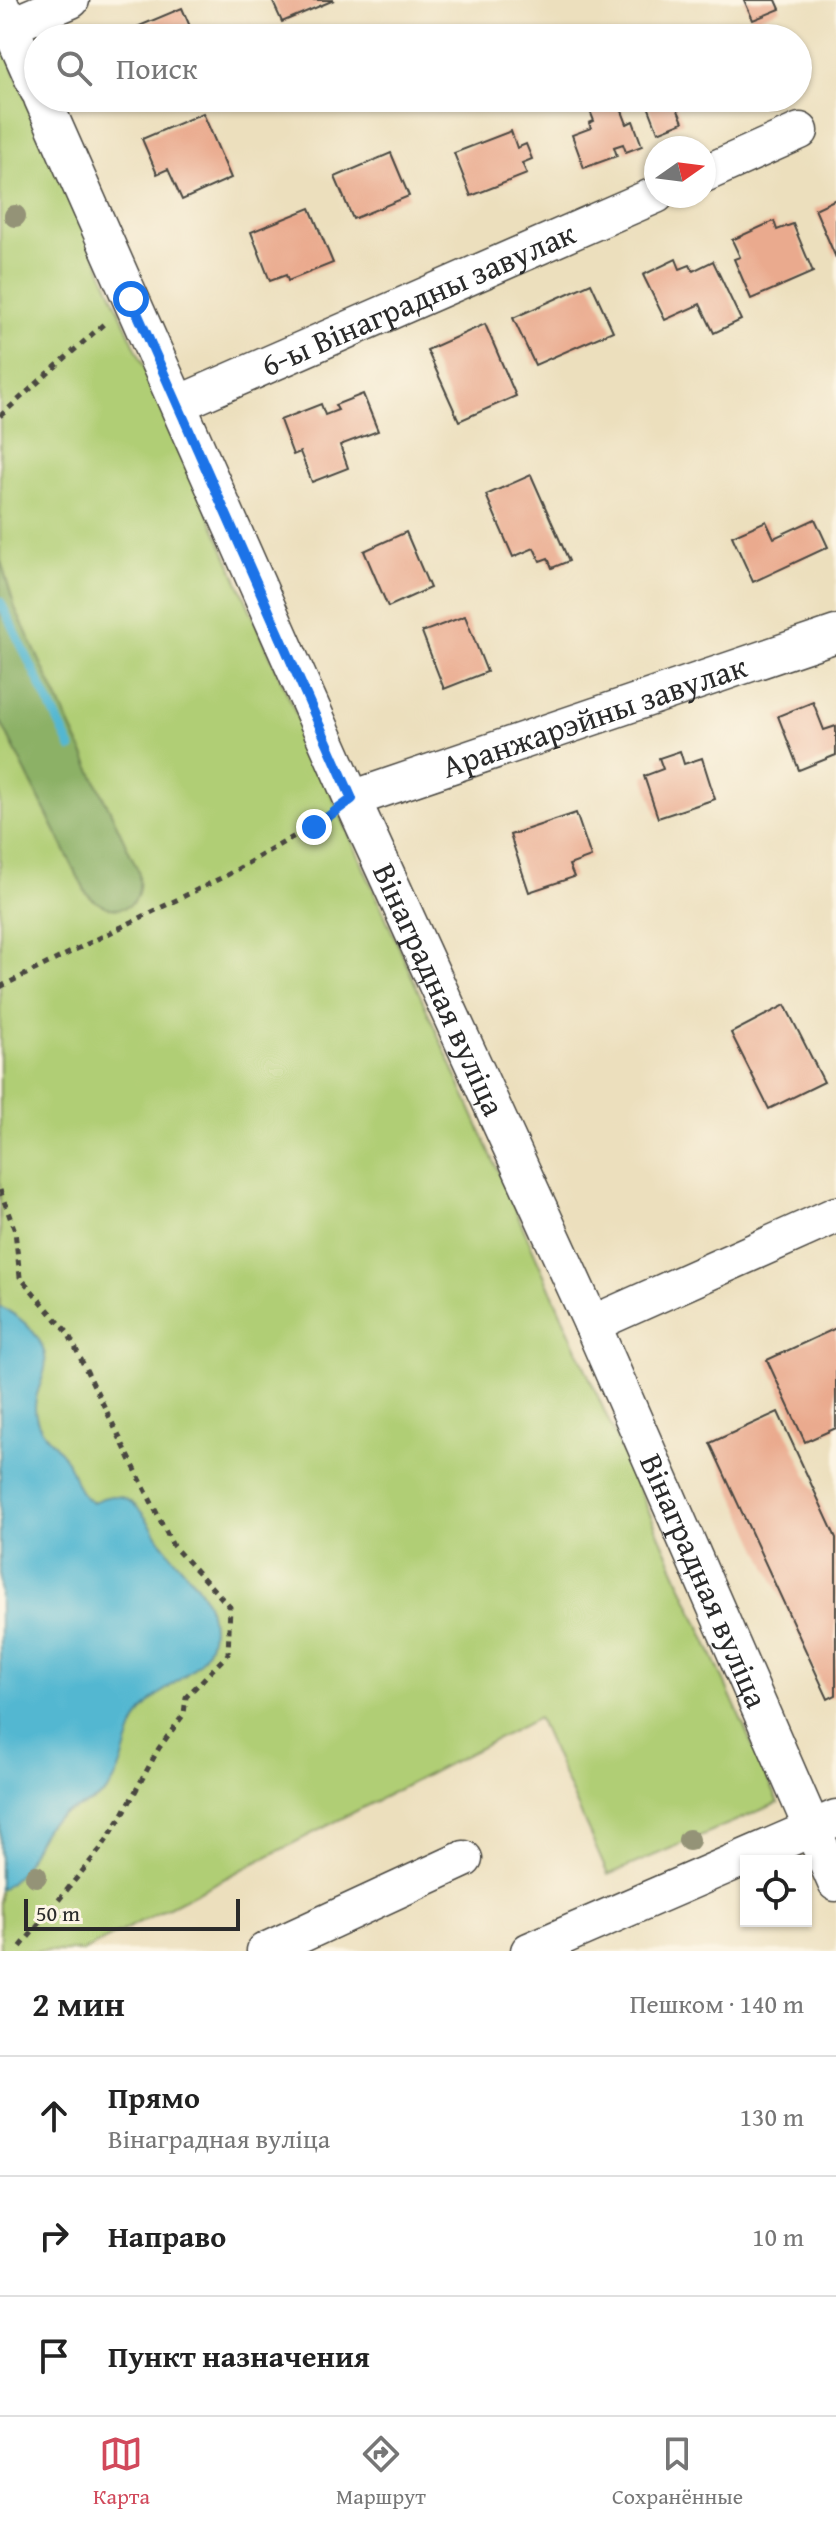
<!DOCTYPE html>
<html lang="ru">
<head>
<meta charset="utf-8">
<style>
  :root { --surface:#fff; --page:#f2f2f2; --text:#222; --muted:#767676; --line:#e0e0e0; --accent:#d1495b }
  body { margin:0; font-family:"Gentium Book Plus",serif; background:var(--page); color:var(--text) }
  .controls { position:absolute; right:24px; bottom:24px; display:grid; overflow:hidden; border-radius:0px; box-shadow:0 2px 6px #0004 }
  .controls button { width:72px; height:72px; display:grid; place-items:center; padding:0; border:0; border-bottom:2px solid var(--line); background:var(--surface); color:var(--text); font:40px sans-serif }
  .compass { position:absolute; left:644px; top:136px; width:72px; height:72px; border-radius:50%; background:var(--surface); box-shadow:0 2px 6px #0004; rotate:76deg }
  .scale { position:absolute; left:24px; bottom:20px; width:216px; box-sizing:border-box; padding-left:8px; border:4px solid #2b2b2b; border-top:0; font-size:22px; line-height:28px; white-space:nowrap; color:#2b2b2b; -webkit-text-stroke:6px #fcf5e5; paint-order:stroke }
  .stop { position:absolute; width:24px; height:24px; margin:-18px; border:6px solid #1a73e8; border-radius:50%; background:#fff }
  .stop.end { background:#1a73e8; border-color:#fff; box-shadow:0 2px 8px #0008 }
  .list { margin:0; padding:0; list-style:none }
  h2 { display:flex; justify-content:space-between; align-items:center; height:104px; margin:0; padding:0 32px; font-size:34px }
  h2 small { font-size:26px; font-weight:400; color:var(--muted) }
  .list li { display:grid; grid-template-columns:52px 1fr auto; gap:24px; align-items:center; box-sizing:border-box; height:120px; padding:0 32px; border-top:2px solid var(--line) }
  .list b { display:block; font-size:30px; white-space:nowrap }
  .list p { margin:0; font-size:26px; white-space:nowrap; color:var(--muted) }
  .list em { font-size:26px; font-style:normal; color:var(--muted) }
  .icon { flex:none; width:44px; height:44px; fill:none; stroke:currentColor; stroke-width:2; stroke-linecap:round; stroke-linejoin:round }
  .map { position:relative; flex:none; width:836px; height:1951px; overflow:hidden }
  .search { position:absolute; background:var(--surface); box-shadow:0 2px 6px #0004; left:24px; right:24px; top:24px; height:88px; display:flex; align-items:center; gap:20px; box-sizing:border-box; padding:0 28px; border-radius:44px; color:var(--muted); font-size:30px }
  .sheet { height:464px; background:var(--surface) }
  nav { display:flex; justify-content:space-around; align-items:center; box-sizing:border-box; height:112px; border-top:2px solid var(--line); background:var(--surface); font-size:22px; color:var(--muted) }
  nav a { display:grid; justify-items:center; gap:4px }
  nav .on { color:var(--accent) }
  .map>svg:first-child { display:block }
  .green { fill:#b0ce75; stroke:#6e7c50; stroke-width:2 }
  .forest { fill:#8cb166; stroke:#5c6e48; stroke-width:2 }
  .water { fill:#52b7d1; stroke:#3e717e; stroke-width:2 }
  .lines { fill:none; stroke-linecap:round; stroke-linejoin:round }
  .stream { stroke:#52b7d1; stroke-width:9 }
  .building { fill:#eaaa8e }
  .minor-casing { stroke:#484641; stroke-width:39 }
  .path { stroke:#484641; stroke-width:5; stroke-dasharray:6 6; stroke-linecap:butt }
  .minor { stroke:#fff; stroke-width:36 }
  .tree { fill:#949377 }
  .route { stroke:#1a73e8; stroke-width:10 }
  .labels { text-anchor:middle; stroke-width:6; stroke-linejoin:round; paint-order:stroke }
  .street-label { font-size:32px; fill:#2b2b2b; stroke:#fcf5e5 }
</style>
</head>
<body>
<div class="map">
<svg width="836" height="1951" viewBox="0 0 836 1951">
  <rect width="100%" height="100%" fill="#fcf5e5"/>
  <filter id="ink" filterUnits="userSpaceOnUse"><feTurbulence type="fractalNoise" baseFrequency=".0125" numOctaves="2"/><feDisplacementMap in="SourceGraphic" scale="16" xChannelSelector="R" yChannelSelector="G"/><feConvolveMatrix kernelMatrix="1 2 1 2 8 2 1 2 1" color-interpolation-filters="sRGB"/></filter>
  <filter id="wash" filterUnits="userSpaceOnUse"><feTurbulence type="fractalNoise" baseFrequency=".006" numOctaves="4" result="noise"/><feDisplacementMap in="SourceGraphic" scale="32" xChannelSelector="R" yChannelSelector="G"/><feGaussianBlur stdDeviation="1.8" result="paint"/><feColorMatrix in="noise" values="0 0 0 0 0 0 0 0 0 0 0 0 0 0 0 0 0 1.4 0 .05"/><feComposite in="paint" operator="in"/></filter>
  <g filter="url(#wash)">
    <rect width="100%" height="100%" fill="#ecdfbd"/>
    <path class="green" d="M 0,38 L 332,796 L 778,1803 L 608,1875 L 538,1718 L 83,1951 L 0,1951 Z"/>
    <path class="forest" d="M 0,558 L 15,608 L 138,870 C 147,912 112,920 86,893 L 0,720 Z"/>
    <path class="water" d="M 0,1307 C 21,1316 50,1341 45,1368 C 42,1385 32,1398 36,1416 C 40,1436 58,1444 67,1461 C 75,1477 75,1492 92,1502 C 99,1500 107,1495 115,1496 C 137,1497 150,1525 161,1541 C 180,1570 212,1590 212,1628 C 212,1671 168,1680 145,1708 C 125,1731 127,1766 108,1790 C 93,1808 67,1807 50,1823 C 37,1836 33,1855 22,1870 C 16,1878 8,1884 0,1890 Z"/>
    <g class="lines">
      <path class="stream" d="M 0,601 L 71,748"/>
    </g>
    <g id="blocks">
      <g class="building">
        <path d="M 272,0 L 334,0 L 282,22 Z"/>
        <path d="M 744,0 L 776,0 L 780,9 L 753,20 Z"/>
        <path d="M 182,8 L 195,38 L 128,38 L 125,32 Z"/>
        <path d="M 585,98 L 617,98 L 627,124 L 633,121 L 642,146 L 626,152 L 623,144 L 614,147 L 617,156 L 584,168 L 572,135 L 591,128 L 589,123 L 594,121 Z"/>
        <path d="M 645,98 L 681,98 L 674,101 L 683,122 L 658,132 Z"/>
        <path d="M 203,113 L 231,178 L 182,200 L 168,169 L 157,174 L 142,139 Z"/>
        <path d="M 511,131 L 517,148 L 526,144 L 532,159 L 522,163 L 527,174 L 471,196 L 454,153 Z"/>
        <path d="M 391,153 L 409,196 L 353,219 L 335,177 Z"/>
        <path d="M 836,199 L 836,258 L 815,209 Z"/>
        <path d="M 310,208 L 333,263 L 288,281 L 286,275 L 270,281 L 251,232 Z"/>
        <path d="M 774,221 L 777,230 L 793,224 L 813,272 L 751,299 L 734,259 L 740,257 L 732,240 Z"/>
        <path d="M 676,259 L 680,269 L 690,265 L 693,271 L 713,261 L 741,320 L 714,333 L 700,304 L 665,320 L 643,275 Z"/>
        <path d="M 591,283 L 613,331 L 535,365 L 513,318 Z"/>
        <path d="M 485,324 L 516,396 L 459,421 L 427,350 Z"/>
        <path d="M 363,394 L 378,431 L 340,445 L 348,468 L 312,482 L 300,452 L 293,455 L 280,420 L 321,404 L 325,415 L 338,410 L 335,405 Z"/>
        <path d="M 531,475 L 569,561 L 552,568 L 548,558 L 540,561 L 534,548 L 513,557 L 486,495 Z"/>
        <path d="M 815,519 L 828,547 L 753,582 L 732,536 L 766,521 L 774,538 Z"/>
        <path d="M 406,532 L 430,588 L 388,607 L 364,551 Z"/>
        <path d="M 465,616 L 487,672 L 444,689 L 422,632 Z"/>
        <path d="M 813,702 L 824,730 L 836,726 L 836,755 L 799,770 L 778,716 Z"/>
        <path d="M 680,751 L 684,764 L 702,758 L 715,799 L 658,818 L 644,776 L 663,769 L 659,758 Z"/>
        <path d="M 576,813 L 591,857 L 569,865 L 574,877 L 529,892 L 510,835 Z"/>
        <path d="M 785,1005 L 824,1082 L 769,1109 L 731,1033 Z"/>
        <path d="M 836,1328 L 836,1428 L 805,1442 L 767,1360 Z"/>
        <path d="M 778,1412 L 836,1538 L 836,1695 L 828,1699 L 710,1443 Z"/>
      </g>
    </g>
  </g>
  <g filter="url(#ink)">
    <use href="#blocks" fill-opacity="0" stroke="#484641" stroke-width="2"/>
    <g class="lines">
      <g class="minor-casing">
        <g id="minor">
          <path d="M 0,4 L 38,90"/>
          <path d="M 10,26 L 71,0"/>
          <path id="s1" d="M 42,98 L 352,799 L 592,1324 L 836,1883"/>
          <path d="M 704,174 L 800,131"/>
          <path id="s2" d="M 178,404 L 656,195"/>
          <path id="s3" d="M 352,799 L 836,634"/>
          <path d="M 592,1324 L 836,1215"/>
          <path d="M 265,1951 L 464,1859"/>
          <path d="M 529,1951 L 836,1818"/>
        </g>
      </g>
      <g class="path">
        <path d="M 0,416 L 107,321"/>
        <path d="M 0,987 L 227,875 L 326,818"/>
        <path d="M 0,1190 L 15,1231 L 20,1277 L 68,1333 L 173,1546 L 230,1607 L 228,1654 L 186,1697 L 184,1714 L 159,1748 L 122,1816 L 102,1847 L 17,1951"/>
      </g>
      <use href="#minor" class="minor"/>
    </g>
    <g class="tree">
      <circle cx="15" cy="216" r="11"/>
      <circle cx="689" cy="1840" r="11"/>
      <circle cx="36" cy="1876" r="11"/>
    </g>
  </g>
  <g class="lines" filter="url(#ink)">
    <path class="route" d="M 131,299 L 352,799 L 314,827"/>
  </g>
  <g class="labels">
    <g class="street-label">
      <text dy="11" stroke="none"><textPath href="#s2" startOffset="262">6-ы Вінаградны завулак</textPath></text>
      <text dy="11" stroke="none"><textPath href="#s3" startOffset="256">Аранжарэйны завулак</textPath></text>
      <text dy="11" stroke="none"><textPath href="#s1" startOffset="976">Вінаградная вуліца</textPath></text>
      <text dy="11" stroke="none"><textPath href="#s1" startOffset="1624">Вінаградная вуліца</textPath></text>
    </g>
  </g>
</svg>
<div class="controls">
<button><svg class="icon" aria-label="locate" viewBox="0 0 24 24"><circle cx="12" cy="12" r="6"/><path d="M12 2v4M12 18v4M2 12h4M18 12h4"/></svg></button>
</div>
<svg class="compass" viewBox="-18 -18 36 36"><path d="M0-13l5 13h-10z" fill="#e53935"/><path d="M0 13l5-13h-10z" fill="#767676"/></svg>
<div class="scale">50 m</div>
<div class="stop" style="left:131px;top:299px"></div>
<div class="stop end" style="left:314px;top:827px"></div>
<div class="search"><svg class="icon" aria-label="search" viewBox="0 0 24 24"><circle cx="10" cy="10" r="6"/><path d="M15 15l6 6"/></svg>Поиск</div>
</div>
<section class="sheet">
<h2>2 мин<small>Пешком · 140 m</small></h2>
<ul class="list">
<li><svg class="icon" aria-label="ahead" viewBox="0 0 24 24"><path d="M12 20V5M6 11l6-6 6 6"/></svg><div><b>Прямо</b><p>Вінаградная вуліца</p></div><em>130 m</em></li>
<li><svg class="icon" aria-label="right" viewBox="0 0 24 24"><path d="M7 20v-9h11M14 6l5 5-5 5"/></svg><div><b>Направо</b></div><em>10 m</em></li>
<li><svg class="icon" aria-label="arrive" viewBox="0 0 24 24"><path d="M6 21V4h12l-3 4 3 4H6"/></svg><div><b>Пункт назначения</b></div></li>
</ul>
</section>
<nav>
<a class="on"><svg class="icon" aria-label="map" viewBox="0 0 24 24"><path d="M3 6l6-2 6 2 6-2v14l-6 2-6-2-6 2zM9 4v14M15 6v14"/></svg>Карта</a>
<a><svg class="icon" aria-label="directions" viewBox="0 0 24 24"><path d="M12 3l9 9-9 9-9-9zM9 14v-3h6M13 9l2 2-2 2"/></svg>Маршрут</a>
<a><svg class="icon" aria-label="saved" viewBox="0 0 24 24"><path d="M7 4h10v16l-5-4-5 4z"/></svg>Сохранённые</a>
</nav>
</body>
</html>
